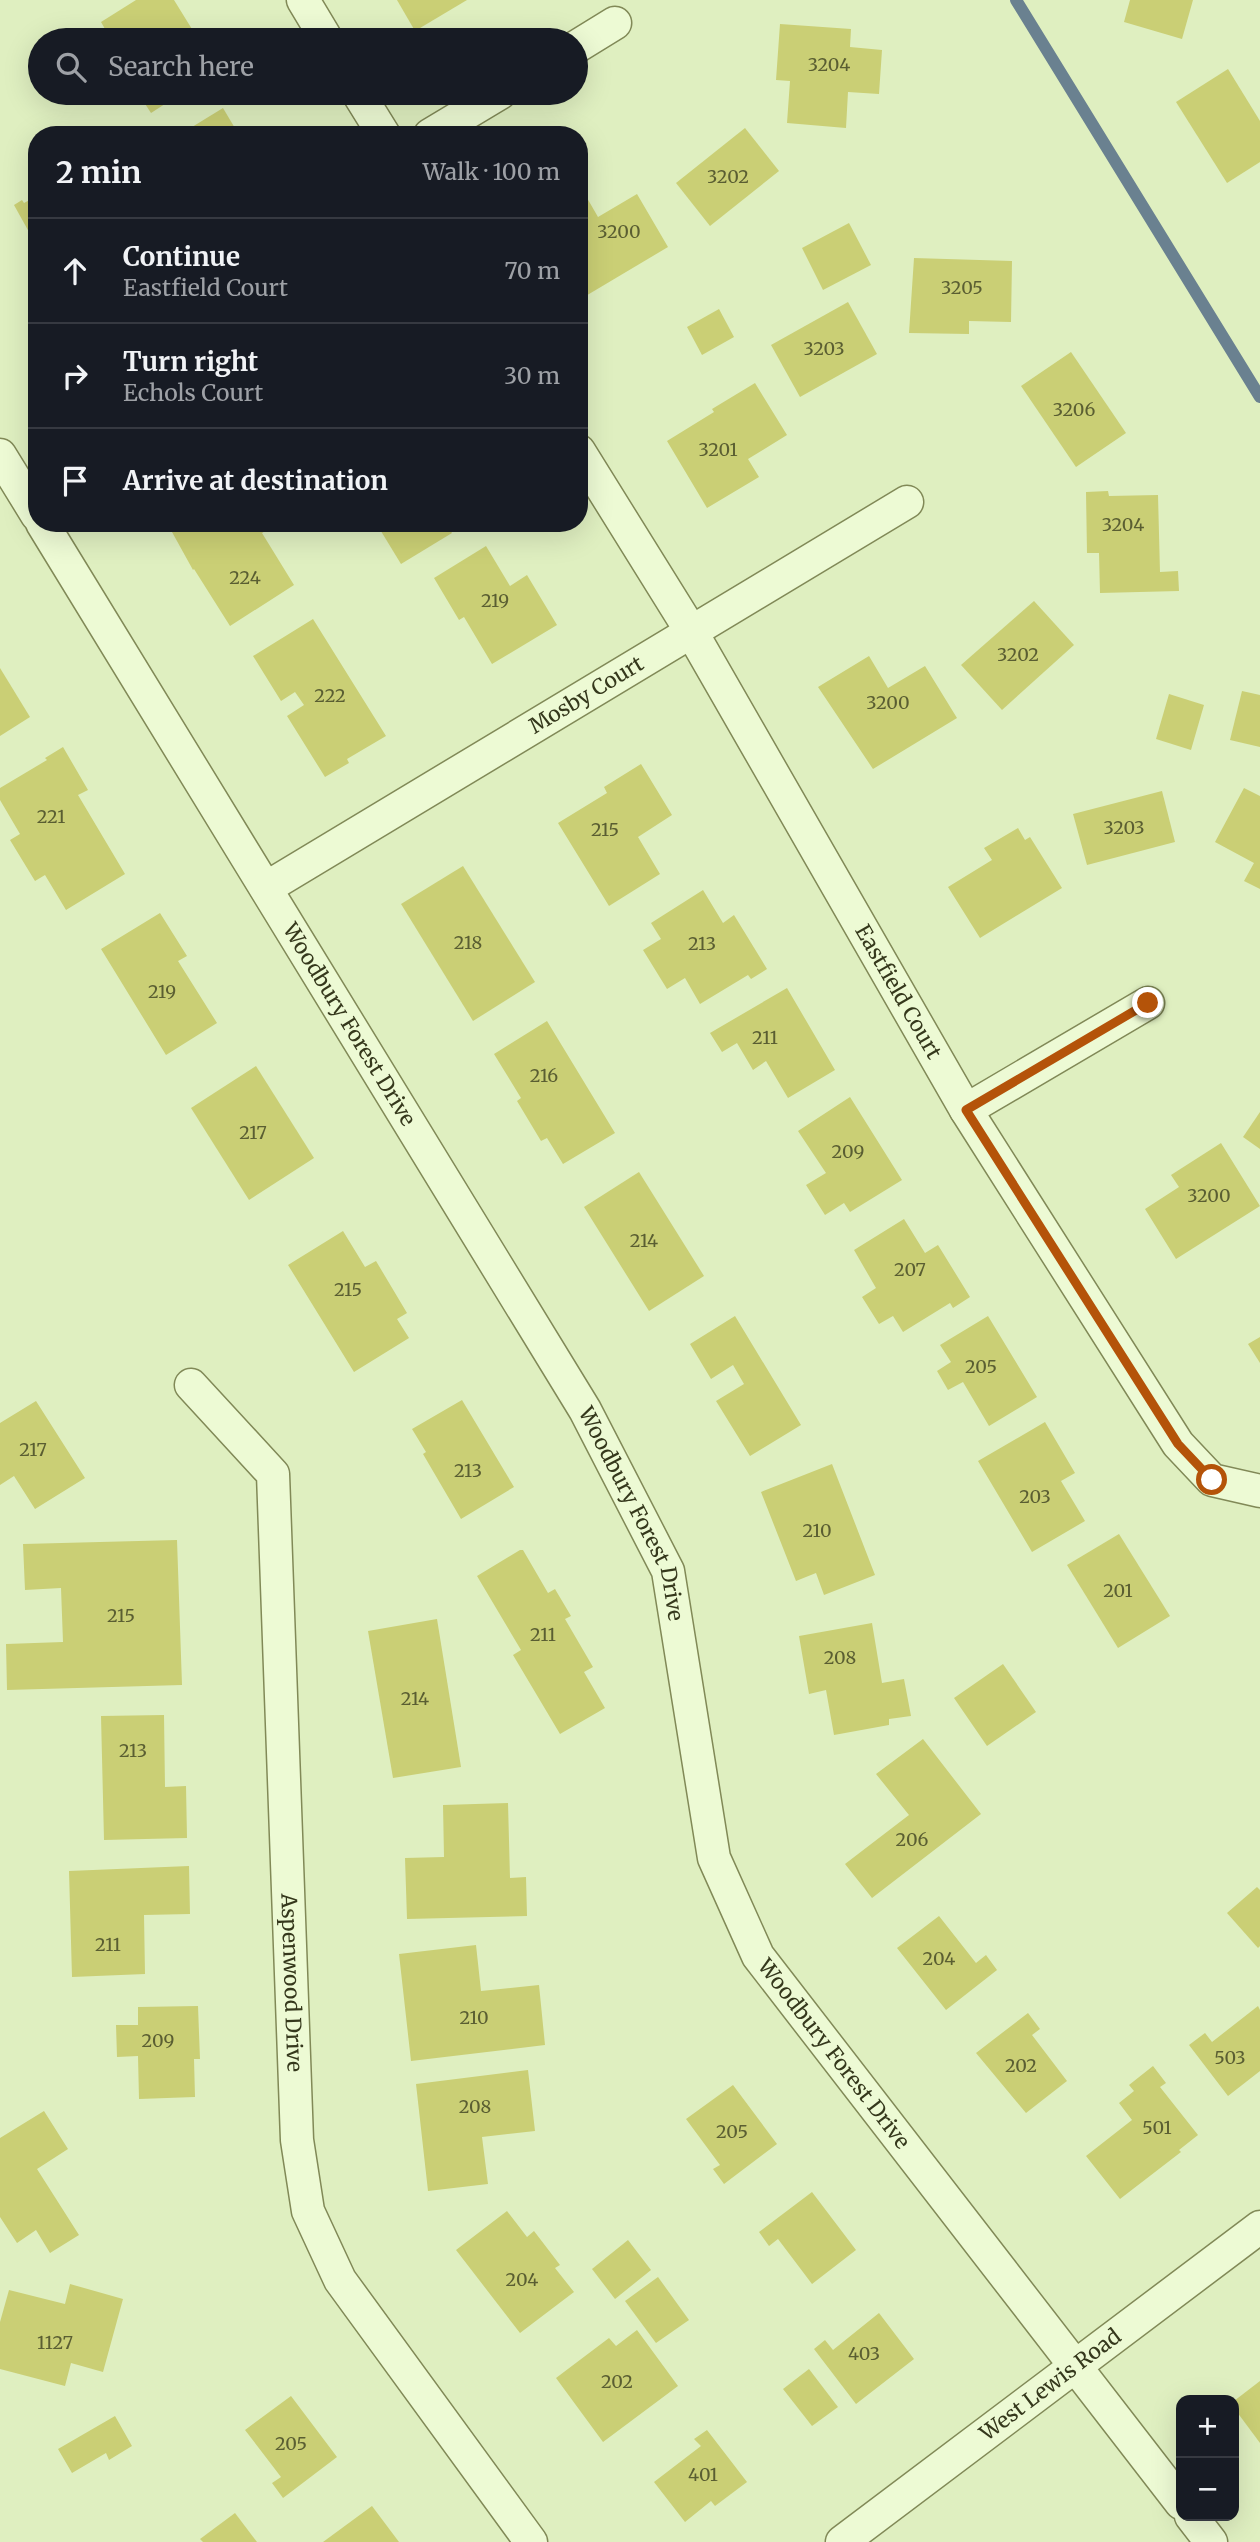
<!DOCTYPE html>
<html lang="en">
<head>
<meta charset="utf-8">
<style>
  :root { --surface:#171b24; --page:#242831; --text:#f1f3f6; --muted:#9ea1a6; --line:#363941 }
  body { margin:0; font-family:Merriweather,serif; background:var(--page); color:var(--text) }
  .controls { position:absolute; right:21px; bottom:21px; display:grid; overflow:hidden; border-radius:14px; box-shadow:0 7px 28px #0002 }
  .controls button { width:63px; height:63px; display:grid; place-items:center; padding:0; border:0; border-bottom:2px solid var(--line); background:var(--surface); color:var(--text); font:35px sans-serif }
  .stop { position:absolute; width:21px; height:21px; margin:-16px; border:5px solid #b45309; border-radius:50%; background:#fff }
  .stop.end { background:#b45309; border-color:#fff; box-shadow:0 2px 7px #0008 }
  .list { margin:0; padding:0; list-style:none }
  h2 { display:flex; justify-content:space-between; align-items:center; height:91px; margin:0; padding:0 28px; font-size:30px }
  h2 small { font-size:23px; font-weight:400; color:var(--muted) }
  .list li { display:grid; grid-template-columns:46px 1fr auto; gap:21px; align-items:center; box-sizing:border-box; height:105px; padding:0 28px; border-top:2px solid var(--line) }
  .list b { display:block; font-size:26px; white-space:nowrap }
  .list p { margin:0; font-size:23px; white-space:nowrap; color:var(--muted) }
  .list em { font-size:23px; font-style:normal; color:var(--muted) }
  .icon { flex:none; width:38px; height:38px; fill:none; stroke:currentColor; stroke-width:2; stroke-linecap:round; stroke-linejoin:round }
  .map { position:relative; flex:none; width:1260px; height:2542px; overflow:hidden }
  .search { position:absolute; background:var(--surface); box-shadow:0 7px 28px #0002; left:28px; top:28px; width:560px; height:77px; display:flex; align-items:center; gap:18px; box-sizing:border-box; padding:0 24px; border-radius:38px; color:var(--muted); font-size:26px }
  .panel { position:absolute; background:var(--surface); box-shadow:0 7px 28px #0002; left:28px; top:126px; width:560px; height:406px; border-radius:28px }
  .map>svg:first-child { display:block }
  .lines { fill:none; stroke-linecap:round; stroke-linejoin:round }
  .stream { stroke:#6a8190; stroke-width:12 }
  .building { fill:#cacf75 }
  .minor-casing { stroke:#818957; stroke-width:35 }
  .minor { stroke:#edfad4; stroke-width:32 }
  .route { stroke:#b45309; stroke-width:9 }
  .labels { text-anchor:middle; stroke-width:6; stroke-linejoin:round; paint-order:stroke }
  .number-label { font-size:18px; fill:#5a5e32 }
  .street-label { font-size:21px; fill:#35381c; stroke:#e9f7d0 }
</style>
</head>
<body>
<div class="map">
<svg width="1260" height="2542" viewBox="0 0 1260 2542">
  <rect width="100%" height="100%" fill="#dfefc0"/>
  <g class="lines">
    <path class="stream" d="M 1016,0 L 1260,397"/>
  </g>
  <g class="building">
    <path d="M 136,0 L 174,0 L 195,34 L 185,40 L 94,40 L 92,37 L 105,29 L 101,22 Z"/>
    <path d="M 397,0 L 467,0 L 415,31 Z"/>
    <path d="M 1130,0 L 1193,0 L 1182,39 L 1124,22 Z"/>
    <path d="M 780,24 L 851,29 L 850,47 L 882,50 L 879,94 L 848,92 L 846,128 L 787,123 L 790,81 L 776,80 Z"/>
    <path d="M 1228,69 L 1260,121 L 1260,162 L 1227,183 L 1176,102 Z"/>
    <path d="M 138,93 L 182,93 L 151,113 Z"/>
    <path d="M 223,108 L 239,135 L 179,135 Z"/>
    <path d="M 745,128 L 779,171 L 710,226 L 676,183 Z"/>
    <path d="M 579,184 L 598,217 L 637,194 L 668,247 L 584,297 L 579,290 Z"/>
    <path d="M 37,196 L 37,237 L 33,230 L 29,232 L 14,205 L 22,200 L 24,203 Z"/>
    <path d="M 849,223 L 871,265 L 823,290 L 802,248 Z"/>
    <path d="M 914,258 L 1012,261 L 1011,322 L 969,321 L 969,334 L 909,333 Z"/>
    <path d="M 848,302 L 877,354 L 800,397 L 771,345 Z"/>
    <path d="M 719,309 L 734,337 L 702,355 L 687,327 Z"/>
    <path d="M 1071,352 L 1126,433 L 1076,467 L 1021,386 Z"/>
    <path d="M 755,383 L 787,435 L 748,459 L 759,477 L 707,508 L 667,441 L 714,412 L 712,409 Z"/>
    <path d="M 1108,491 L 1109,496 L 1158,495 L 1160,572 L 1178,571 L 1179,591 L 1100,593 L 1099,553 L 1087,553 L 1086,492 Z"/>
    <path d="M 167,523 L 278,523 L 262,533 L 294,585 L 230,626 L 194,569 L 193,570 Z"/>
    <path d="M 376,523 L 446,523 L 452,533 L 401,564 Z"/>
    <path d="M 486,546 L 510,586 L 527,575 L 557,625 L 492,664 L 464,617 L 459,620 L 434,578 Z"/>
    <path d="M 1034,601 L 1074,645 L 1002,710 L 961,665 Z"/>
    <path d="M 313,619 L 386,736 L 347,759 L 349,763 L 325,777 L 287,716 L 304,705 L 295,692 L 281,701 L 253,656 Z"/>
    <path d="M 869,656 L 888,688 L 925,666 L 957,718 L 873,769 L 818,687 Z"/>
    <path d="M 0,668 L 30,717 L 0,736 Z"/>
    <path d="M 1242,691 L 1260,695 L 1260,747 L 1230,740 Z"/>
    <path d="M 1169,694 L 1204,705 L 1191,750 L 1156,739 Z"/>
    <path d="M 63,747 L 88,790 L 78,795 L 125,874 L 66,910 L 45,875 L 35,881 L 10,840 L 20,834 L 0,800 L 0,788 L 47,760 L 45,758 Z"/>
    <path d="M 641,764 L 672,815 L 638,837 L 660,874 L 609,906 L 558,823 L 607,793 L 604,787 Z"/>
    <path d="M 1244,788 L 1260,796 L 1260,889 L 1244,881 L 1254,863 L 1215,842 Z"/>
    <path d="M 1162,791 L 1175,842 L 1087,865 L 1073,814 Z"/>
    <path d="M 1018,828 L 1025,840 L 1030,837 L 1062,888 L 980,938 L 948,887 L 992,860 L 984,848 Z"/>
    <path d="M 463,866 L 535,982 L 473,1021 L 401,904 Z"/>
    <path d="M 703,890 L 723,923 L 734,915 L 767,969 L 751,979 L 748,975 L 700,1004 L 685,978 L 667,989 L 643,950 L 661,939 L 651,923 Z"/>
    <path d="M 160,913 L 187,956 L 178,961 L 217,1023 L 166,1055 L 101,949 Z"/>
    <path d="M 787,988 L 835,1070 L 788,1098 L 766,1061 L 753,1070 L 737,1043 L 722,1052 L 710,1033 Z"/>
    <path d="M 547,1021 L 615,1133 L 563,1164 L 547,1138 L 541,1141 L 517,1101 L 521,1098 L 494,1054 Z"/>
    <path d="M 256,1066 L 314,1158 L 249,1200 L 191,1108 Z"/>
    <path d="M 850,1097 L 902,1180 L 850,1212 L 844,1203 L 825,1215 L 806,1185 L 826,1173 L 798,1131 Z"/>
    <path d="M 1260,1112 L 1260,1149 L 1243,1137 Z"/>
    <path d="M 1221,1143 L 1260,1206 L 1176,1259 L 1145,1209 L 1179,1187 L 1171,1175 Z"/>
    <path d="M 639,1172 L 704,1276 L 649,1311 L 584,1207 Z"/>
    <path d="M 904,1219 L 925,1253 L 938,1245 L 970,1297 L 953,1308 L 950,1303 L 903,1332 L 893,1316 L 879,1324 L 862,1297 L 876,1288 L 854,1250 Z"/>
    <path d="M 343,1231 L 365,1267 L 376,1261 L 407,1313 L 397,1319 L 409,1338 L 354,1372 L 288,1265 Z"/>
    <path d="M 735,1316 L 801,1425 L 750,1456 L 716,1401 L 744,1384 L 733,1365 L 711,1379 L 690,1344 Z"/>
    <path d="M 988,1316 L 1037,1397 L 989,1426 L 963,1382 L 948,1390 L 937,1371 L 951,1362 L 940,1345 Z"/>
    <path d="M 1260,1337 L 1260,1363 L 1248,1344 Z"/>
    <path d="M 462,1400 L 514,1487 L 461,1519 L 423,1454 L 426,1452 L 412,1429 Z"/>
    <path d="M 36,1401 L 85,1478 L 35,1509 L 14,1476 L 0,1485 L 0,1423 Z"/>
    <path d="M 1045,1422 L 1075,1473 L 1061,1481 L 1085,1521 L 1032,1552 L 978,1461 Z"/>
    <path d="M 832,1464 L 875,1575 L 824,1595 L 816,1573 L 796,1581 L 761,1492 Z"/>
    <path d="M 1119,1534 L 1170,1616 L 1118,1648 L 1067,1565 Z"/>
    <path d="M 177,1540 L 182,1685 L 7,1690 L 6,1644 L 63,1642 L 61,1588 L 25,1590 L 23,1544 Z"/>
    <path d="M 520,1550 L 523,1550 L 548,1593 L 555,1589 L 571,1616 L 565,1619 L 593,1667 L 584,1672 L 605,1708 L 560,1734 L 513,1655 L 521,1650 L 477,1576 Z"/>
    <path d="M 437,1619 L 461,1767 L 393,1778 L 368,1631 Z"/>
    <path d="M 872,1623 L 882,1683 L 904,1679 L 911,1716 L 889,1719 L 889,1725 L 834,1735 L 826,1690 L 809,1694 L 799,1636 Z"/>
    <path d="M 1003,1664 L 1036,1712 L 987,1746 L 954,1698 Z"/>
    <path d="M 164,1715 L 165,1787 L 186,1786 L 187,1838 L 104,1840 L 101,1716 Z"/>
    <path d="M 923,1739 L 981,1814 L 872,1898 L 845,1864 L 909,1815 L 876,1774 Z"/>
    <path d="M 508,1803 L 510,1878 L 526,1877 L 527,1916 L 407,1919 L 405,1858 L 444,1857 L 443,1805 Z"/>
    <path d="M 189,1866 L 190,1914 L 144,1915 L 145,1974 L 72,1977 L 69,1871 Z"/>
    <path d="M 1257,1887 L 1260,1890 L 1260,1946 L 1258,1948 L 1227,1913 Z"/>
    <path d="M 939,1916 L 976,1963 L 986,1955 L 997,1970 L 946,2010 L 897,1948 Z"/>
    <path d="M 476,1945 L 481,1991 L 539,1985 L 545,2045 L 411,2061 L 399,1954 Z"/>
    <path d="M 198,2006 L 200,2059 L 194,2059 L 195,2097 L 139,2099 L 138,2056 L 117,2057 L 116,2025 L 138,2025 L 138,2007 Z"/>
    <path d="M 1258,2006 L 1260,2010 L 1260,2071 L 1228,2096 L 1189,2045 L 1205,2033 L 1212,2042 Z"/>
    <path d="M 1028,2013 L 1040,2029 L 1032,2035 L 1067,2081 L 1026,2113 L 976,2053 Z"/>
    <path d="M 1153,2066 L 1166,2083 L 1160,2087 L 1198,2135 L 1179,2150 L 1181,2152 L 1120,2199 L 1086,2156 L 1132,2120 L 1119,2103 L 1134,2091 L 1129,2085 Z"/>
    <path d="M 528,2070 L 535,2131 L 482,2137 L 488,2184 L 428,2191 L 416,2084 Z"/>
    <path d="M 733,2085 L 777,2144 L 724,2184 L 713,2169 L 720,2165 L 686,2119 Z"/>
    <path d="M 44,2111 L 68,2149 L 37,2169 L 79,2235 L 50,2253 L 36,2230 L 17,2243 L 0,2217 L 0,2138 Z"/>
    <path d="M 812,2192 L 856,2250 L 812,2284 L 778,2239 L 769,2246 L 759,2232 Z"/>
    <path d="M 507,2211 L 527,2237 L 534,2231 L 560,2265 L 555,2268 L 574,2292 L 520,2333 L 456,2250 Z"/>
    <path d="M 628,2240 L 651,2270 L 615,2299 L 592,2269 Z"/>
    <path d="M 658,2277 L 689,2320 L 656,2343 L 625,2301 Z"/>
    <path d="M 70,2284 L 123,2299 L 103,2372 L 71,2363 L 65,2386 L 0,2369 L 0,2322 L 9,2290 L 65,2304 Z"/>
    <path d="M 879,2313 L 914,2359 L 856,2404 L 814,2349 L 825,2340 L 833,2350 Z"/>
    <path d="M 637,2330 L 678,2386 L 603,2442 L 556,2378 L 609,2338 L 616,2346 Z"/>
    <path d="M 809,2369 L 838,2407 L 812,2426 L 783,2389 Z"/>
    <path d="M 1260,2381 L 1260,2443 L 1234,2408 L 1234,2401 Z"/>
    <path d="M 291,2396 L 337,2457 L 283,2498 L 272,2483 L 281,2477 L 245,2430 Z"/>
    <path d="M 115,2416 L 132,2446 L 109,2460 L 106,2453 L 72,2473 L 58,2449 Z"/>
    <path d="M 707,2430 L 747,2482 L 715,2506 L 711,2501 L 685,2522 L 654,2482 L 701,2446 L 694,2439 Z"/>
    <path d="M 372,2506 L 399,2542 L 323,2542 Z"/>
    <path d="M 235,2513 L 257,2542 L 203,2542 L 200,2539 Z"/>
  </g>
  <g class="lines">
    <g class="minor-casing">
      <g id="minor">
        <path d="M 303,0 L 327,40"/>
        <path d="M 576,47 L 615,23"/>
        <path d="M 358,93 L 384,135"/>
        <path d="M 430,135 L 500,93"/>
        <path id="s1" d="M 579,451 L 691,631 L 966,1110 L 1178,1444 L 1212,1480 L 1260,1491"/>
        <path d="M 0,455 L 37,515"/>
        <path id="s2" d="M 42,523 L 585,1410 L 668,1571 L 714,1858 L 758,1956 L 1181,2503"/>
        <path id="s3" d="M 266,888 L 907,502"/>
        <path d="M 966,1110 L 1148,1003"/>
        <path id="s4" d="M 191,1385 L 273,1474 L 297,2140 L 308,2211 L 340,2280 L 531,2542"/>
        <path d="M 1191,2516 L 1211,2542"/>
        <path id="s5" d="M 842,2542 L 1260,2227"/>
      </g>
    </g>
    <use href="#minor" class="minor"/>
  </g>
  <g class="lines">
    <path class="route" d="M 1148,1003 L 966,1110 L 1178,1444 L 1212,1480"/>
  </g>
  <g class="labels">
    <g class="number-label">
      <text x="829" y="71">3204</text>
      <text x="728" y="183">3202</text>
      <text x="619" y="238">3200</text>
      <text x="962" y="294">3205</text>
      <text x="824" y="355">3203</text>
      <text x="1074" y="416">3206</text>
      <text x="718" y="456">3201</text>
      <text x="1123" y="531">3204</text>
      <text x="245" y="584">224</text>
      <text x="495" y="607">219</text>
      <text x="1018" y="661">3202</text>
      <text x="330" y="702">222</text>
      <text x="888" y="709">3200</text>
      <text x="51" y="823">221</text>
      <text x="1124" y="834">3203</text>
      <text x="605" y="836">215</text>
      <text x="468" y="949">218</text>
      <text x="702" y="950">213</text>
      <text x="162" y="998">219</text>
      <text x="765" y="1044">211</text>
      <text x="544" y="1082">216</text>
      <text x="253" y="1139">217</text>
      <text x="848" y="1158">209</text>
      <text x="1209" y="1202">3200</text>
      <text x="644" y="1247">214</text>
      <text x="910" y="1276">207</text>
      <text x="348" y="1296">215</text>
      <text x="981" y="1373">205</text>
      <text x="33" y="1456">217</text>
      <text x="468" y="1477">213</text>
      <text x="1035" y="1503">203</text>
      <text x="817" y="1537">210</text>
      <text x="1118" y="1597">201</text>
      <text x="121" y="1622">215</text>
      <text x="543" y="1641">211</text>
      <text x="840" y="1664">208</text>
      <text x="415" y="1705">214</text>
      <text x="133" y="1757">213</text>
      <text x="912" y="1846">206</text>
      <text x="108" y="1951">211</text>
      <text x="939" y="1965">204</text>
      <text x="474" y="2024">210</text>
      <text x="158" y="2047">209</text>
      <text x="1230" y="2064">503</text>
      <text x="1021" y="2072">202</text>
      <text x="475" y="2113">208</text>
      <text x="1157" y="2134">501</text>
      <text x="732" y="2138">205</text>
      <text x="522" y="2286">204</text>
      <text x="55" y="2349">1127</text>
      <text x="864" y="2360">403</text>
      <text x="617" y="2388">202</text>
      <text x="291" y="2450">205</text>
      <text x="703" y="2481">401</text>
    </g>
    <g class="street-label">
      <text dy="7" stroke="none"><textPath href="#s3" startOffset="374">Mosby Court</textPath></text>
      <text dy="7" stroke="none"><textPath href="#s1" startOffset="628">Eastfield Court</textPath></text>
      <text dy="7" stroke="none"><textPath href="#s2" startOffset="588">Woodbury Forest Drive</textPath></text>
      <text dy="7" stroke="none"><textPath href="#s2" startOffset="1155">Woodbury Forest Drive</textPath></text>
      <text dy="7" stroke="none"><textPath href="#s4" startOffset="630">Aspenwood Drive</textPath></text>
      <text dy="7" stroke="none"><textPath href="#s2" startOffset="1743">Woodbury Forest Drive</textPath></text>
      <text dy="7" stroke="none"><textPath href="#s5" startOffset="261">West Lewis Road</textPath></text>
    </g>
  </g>
</svg>
<div class="controls">
<button>+</button>
<button>−</button>
</div>
<div class="stop" style="left:1212px;top:1480px"></div>
<div class="stop end" style="left:1148px;top:1003px"></div>
<div class="search"><svg class="icon" aria-label="search" viewBox="0 0 24 24"><circle cx="10" cy="10" r="6"/><path d="M15 15l6 6"/></svg>Search here</div>
<section class="panel">
<h2>2 min<small>Walk · 100 m</small></h2>
<ul class="list">
<li><svg class="icon" aria-label="ahead" viewBox="0 0 24 24"><path d="M12 20V5M6 11l6-6 6 6"/></svg><div><b>Continue</b><p>Eastfield Court</p></div><em>70 m</em></li>
<li><svg class="icon" aria-label="right" viewBox="0 0 24 24"><path d="M7 20v-9h11M14 6l5 5-5 5"/></svg><div><b>Turn right</b><p>Echols Court</p></div><em>30 m</em></li>
<li><svg class="icon" aria-label="arrive" viewBox="0 0 24 24"><path d="M6 21V4h12l-3 4 3 4H6"/></svg><div><b>Arrive at destination</b></div></li>
</ul>
</section>
</div>
</body>
</html>
